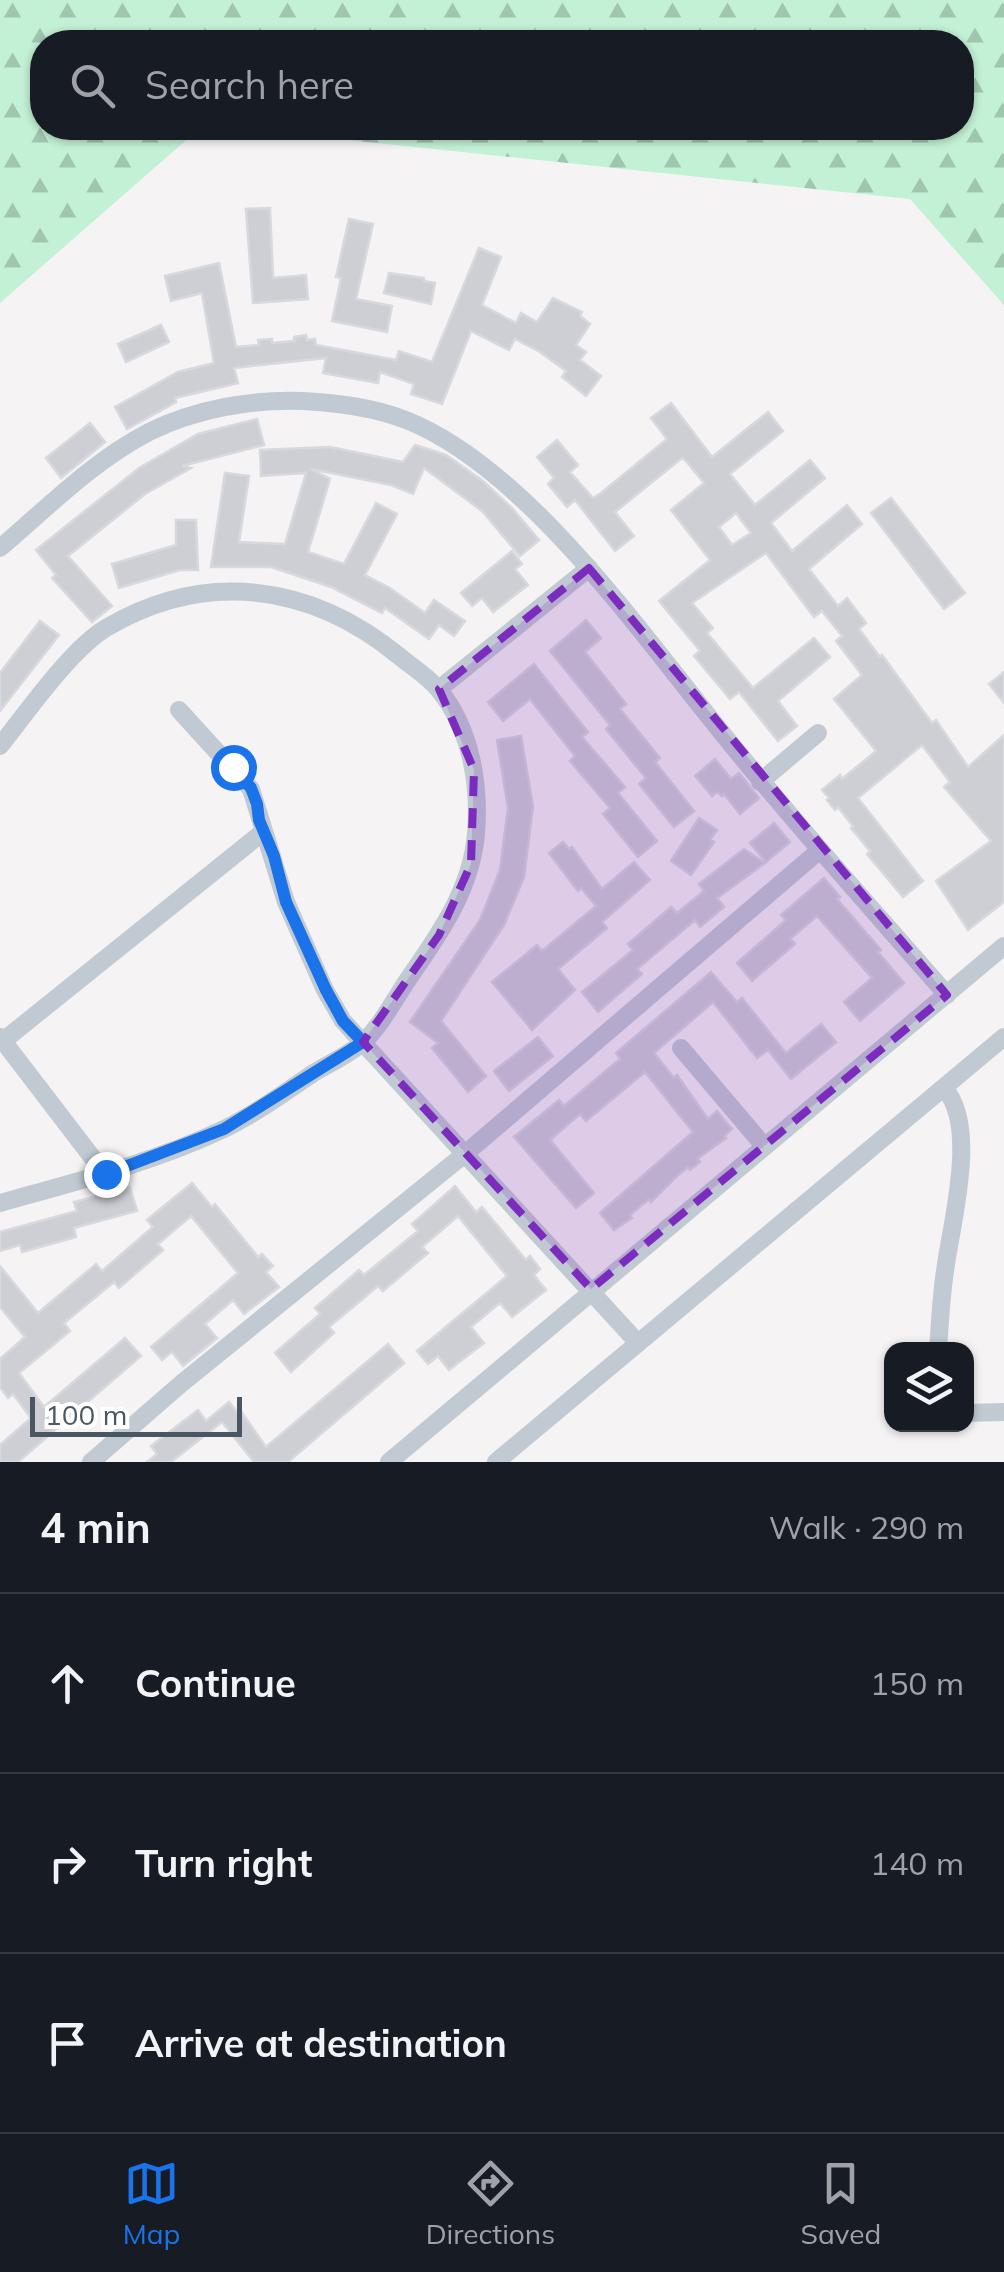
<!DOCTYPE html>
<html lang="en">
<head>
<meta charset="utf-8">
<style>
  :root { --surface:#171b24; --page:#242831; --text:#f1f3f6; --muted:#9ea1a6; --line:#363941; --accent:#1a73e8 }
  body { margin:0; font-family:Mulish,sans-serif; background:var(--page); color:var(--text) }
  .controls { position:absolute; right:30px; bottom:30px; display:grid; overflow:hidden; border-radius:20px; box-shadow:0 2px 8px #0004 }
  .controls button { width:90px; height:90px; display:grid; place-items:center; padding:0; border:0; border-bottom:2px solid var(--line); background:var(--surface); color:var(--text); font:50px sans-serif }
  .scale { position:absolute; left:30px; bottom:25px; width:212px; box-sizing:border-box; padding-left:10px; border:5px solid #4a5661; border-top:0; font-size:28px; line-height:35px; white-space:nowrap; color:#4a5661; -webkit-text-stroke:8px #fff; paint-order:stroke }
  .stop { position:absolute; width:30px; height:30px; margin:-22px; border:8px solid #1a73e8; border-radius:50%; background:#fff }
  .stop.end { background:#1a73e8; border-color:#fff; box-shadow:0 2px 10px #0008 }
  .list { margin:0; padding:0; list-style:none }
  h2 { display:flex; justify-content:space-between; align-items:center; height:130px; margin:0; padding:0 40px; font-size:42px }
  h2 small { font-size:32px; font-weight:400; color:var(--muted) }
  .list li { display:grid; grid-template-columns:65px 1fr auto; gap:30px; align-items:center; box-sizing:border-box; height:180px; padding:0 40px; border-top:2px solid var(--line) }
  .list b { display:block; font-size:38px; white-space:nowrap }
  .list em { font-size:32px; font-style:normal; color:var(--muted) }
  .icon { flex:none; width:55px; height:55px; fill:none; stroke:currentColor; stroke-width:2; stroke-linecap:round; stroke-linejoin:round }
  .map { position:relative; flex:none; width:1004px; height:1462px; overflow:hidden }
  .search { position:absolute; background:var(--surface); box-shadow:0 2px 8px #0004; left:30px; right:30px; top:30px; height:110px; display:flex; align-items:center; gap:25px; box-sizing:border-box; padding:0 35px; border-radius:40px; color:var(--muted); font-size:38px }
  .sheet { height:670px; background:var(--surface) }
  nav { display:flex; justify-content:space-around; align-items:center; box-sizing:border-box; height:140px; border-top:2px solid var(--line); background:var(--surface); font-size:28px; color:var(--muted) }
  nav a { display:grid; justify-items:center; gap:5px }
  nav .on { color:var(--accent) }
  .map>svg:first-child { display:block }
  .forest { fill:url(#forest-firs) }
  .building { fill:#cdcfd5; stroke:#d7d9de; stroke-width:2.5; fill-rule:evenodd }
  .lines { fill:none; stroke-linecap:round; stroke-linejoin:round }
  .minor { stroke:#c1cad2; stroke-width:18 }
  .route { stroke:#1a73e8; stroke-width:12 }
  .marked { fill:#7b2cbf; fill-opacity:0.2; stroke:#7b2cbf; stroke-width:8; stroke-dasharray:20 12; stroke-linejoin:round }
</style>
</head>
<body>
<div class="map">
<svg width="1004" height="1462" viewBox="0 0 1004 1462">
  <defs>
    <pattern id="forest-firs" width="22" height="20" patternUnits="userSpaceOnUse" patternTransform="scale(2.5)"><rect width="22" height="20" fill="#c3f1d5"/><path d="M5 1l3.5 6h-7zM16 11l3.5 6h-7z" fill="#a0c6b0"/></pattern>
  </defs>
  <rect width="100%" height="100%" fill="#f5f3f3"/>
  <path class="forest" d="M 0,0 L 1004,0 L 1004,305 L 910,199 L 233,128 L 962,128 L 962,42 L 42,42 L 42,128 L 200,128 L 0,303 Z"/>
  <g class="building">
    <path d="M 591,128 L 624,128 L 625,133 L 594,139 Z"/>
    <path d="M 270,208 L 273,278 L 306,275 L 308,299 L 253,303 L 246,209 Z"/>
    <path d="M 349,219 L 373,224 L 356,299 L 392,306 L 387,332 L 332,321 L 341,278 L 336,277 Z"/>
    <path d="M 479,248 L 501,257 L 482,305 L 516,323 L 521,313 L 537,322 L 553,298 L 582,312 L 580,316 L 590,324 L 576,345 L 586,352 L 580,360 L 601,376 L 586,396 L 562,377 L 566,371 L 540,352 L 515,339 L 509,350 L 471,331 L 442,404 L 411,394 L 414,384 L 380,372 L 378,383 L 323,373 L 326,358 L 234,368 L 238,383 L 175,398 L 176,402 L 127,429 L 115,407 L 178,372 L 214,363 L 202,293 L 171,301 L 165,276 L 219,263 L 236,347 L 259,345 L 258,340 L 272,339 L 272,343 L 294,341 L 294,337 L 306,335 L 307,340 L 315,339 L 316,345 L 396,360 L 399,351 L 432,362 Z"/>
    <path d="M 389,273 L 424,278 L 424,281 L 435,283 L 431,304 L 384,293 Z"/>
    <path d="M 161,325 L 169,342 L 126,362 L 118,344 Z"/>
    <path d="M 671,403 L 712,457 L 768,412 L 783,431 L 730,474 L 755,505 L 810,460 L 825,478 L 771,523 L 792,551 L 847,505 L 862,524 L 809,569 L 838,606 L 847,598 L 866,623 L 859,629 L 880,657 L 882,655 L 932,723 L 936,720 L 968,767 L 1004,735 L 1004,902 L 968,930 L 936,881 L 991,841 L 944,787 L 950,782 L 922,745 L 858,798 L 923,881 L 903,897 L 867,854 L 870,851 L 851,828 L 853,826 L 838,807 L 835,810 L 827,800 L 829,798 L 822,790 L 840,775 L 842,779 L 876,751 L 834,699 L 862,675 L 836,641 L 842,636 L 822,611 L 814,617 L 766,553 L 692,603 L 713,628 L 707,633 L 753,688 L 814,638 L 830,657 L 778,701 L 797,726 L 778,741 L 739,692 L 730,699 L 694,656 L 700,651 L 659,601 L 710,560 L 671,510 L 704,483 L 686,461 L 682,458 L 615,512 L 634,536 L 615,551 L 575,500 L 567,507 L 548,484 L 554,478 L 537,457 L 557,440 L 578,465 L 570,472 L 593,498 L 601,493 L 667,439 L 651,418 ZM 736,513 L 751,533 L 732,545 L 719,527 Z"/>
    <path d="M 257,419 L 264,445 L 182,466 L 191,468 L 145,494 L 68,556 L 112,606 L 92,622 L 52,578 L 56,575 L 36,550 L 139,468 L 198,434 Z"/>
    <path d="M 90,423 L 105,442 L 61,478 L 46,458 Z"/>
    <path d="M 415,445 L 446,455 L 483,481 L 512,508 L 539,540 L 520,556 L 482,511 L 424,468 L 413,494 L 391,485 L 311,469 L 330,479 L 308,552 L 344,564 L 376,503 L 397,514 L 365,575 L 390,588 L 425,613 L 434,600 L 465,621 L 454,636 L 439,625 L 429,639 L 385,608 L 382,613 L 331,587 L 271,567 L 211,567 L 225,473 L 249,476 L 239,542 L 285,544 L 306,473 L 261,476 L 260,450 L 330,447 L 403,462 Z"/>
    <path d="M 891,498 L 965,593 L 944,609 L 871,513 Z"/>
    <path d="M 176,520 L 196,520 L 198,570 L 180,570 L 119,588 L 112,564 L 176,545 Z"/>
    <path d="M 512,551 L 522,564 L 515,569 L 528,585 L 493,612 L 482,598 L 472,606 L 461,593 Z"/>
    <path d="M 586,620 L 601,638 L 585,652 L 626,704 L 620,709 L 660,758 L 655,762 L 694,811 L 674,827 L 639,784 L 646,778 L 606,729 L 610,725 L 550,651 Z"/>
    <path d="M 40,621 L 59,635 L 0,711 L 0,673 Z"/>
    <path d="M 534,664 L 588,732 L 582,737 L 625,787 L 618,793 L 657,841 L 638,857 L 603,814 L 610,808 L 570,761 L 575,756 L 530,699 L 503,721 L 488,702 Z"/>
    <path d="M 1004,672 L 1004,703 L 989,684 Z"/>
    <path d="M 521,736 L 533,806 L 524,877 L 504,925 L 441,1021 L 486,1076 L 468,1092 L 432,1048 L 438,1043 L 410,1022 L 480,920 L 500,870 L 508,808 L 497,740 Z"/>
    <path d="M 715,759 L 731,779 L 739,773 L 759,798 L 740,814 L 724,794 L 722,796 L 717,792 L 712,796 L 695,776 Z"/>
    <path d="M 699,818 L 717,830 L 710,840 L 714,842 L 691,875 L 671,861 Z"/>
    <path d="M 774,823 L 790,842 L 766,862 L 750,843 Z"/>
    <path d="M 563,842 L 569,849 L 572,847 L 602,889 L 634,862 L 650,880 L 602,922 L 607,928 L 558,969 L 575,990 L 532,1030 L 492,982 L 537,945 L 542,951 L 596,906 L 581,888 L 578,891 L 549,853 Z"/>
    <path d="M 744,849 L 765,863 L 717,898 L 724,907 L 700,927 L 695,920 L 637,969 L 642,974 L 598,1012 L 582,992 L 633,950 L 628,944 L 671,907 L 677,913 L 704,891 L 699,884 Z"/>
    <path d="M 824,878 L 840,897 L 837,899 L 881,950 L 878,952 L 904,983 L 860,1021 L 844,1002 L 872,978 L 817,916 L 790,939 L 795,944 L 752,981 L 737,963 L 786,920 L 781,915 Z"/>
    <path d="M 711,972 L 737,1002 L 742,998 L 786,1053 L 821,1024 L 836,1042 L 791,1079 L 768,1050 L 757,1058 L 713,1002 L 654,1053 L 674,1078 L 677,1075 L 708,1119 L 717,1111 L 732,1129 L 724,1136 L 726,1138 L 697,1159 L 700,1162 L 690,1170 L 688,1167 L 677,1176 L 651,1202 L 649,1199 L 630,1215 L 632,1218 L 614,1230 L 600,1213 L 693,1132 L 645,1072 L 586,1121 L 580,1114 L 550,1140 L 594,1193 L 576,1208 L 514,1137 L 559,1100 L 564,1106 L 620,1059 L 616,1053 Z"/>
    <path d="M 538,1037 L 553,1056 L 509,1091 L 494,1071 Z"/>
    <path d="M 192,1183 L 212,1207 L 215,1204 L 258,1257 L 262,1254 L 273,1266 L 266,1272 L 279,1287 L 244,1314 L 233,1300 L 205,1324 L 217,1338 L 183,1366 L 172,1352 L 162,1360 L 151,1347 L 238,1273 L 191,1216 L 158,1244 L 163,1250 L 119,1288 L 114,1282 L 64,1323 L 70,1331 L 19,1373 L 44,1407 L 125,1338 L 141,1356 L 18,1462 L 0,1462 L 0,1445 L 31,1418 L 13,1394 L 8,1398 L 0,1387 L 0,1359 L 25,1337 L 0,1307 L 0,1266 L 38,1313 L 96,1264 L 102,1271 L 153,1227 L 147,1220 Z"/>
    <path d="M 455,1186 L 476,1212 L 482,1207 L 526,1260 L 530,1256 L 540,1269 L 534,1275 L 546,1290 L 512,1317 L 500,1303 L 490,1311 L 471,1327 L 484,1343 L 449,1370 L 438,1356 L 428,1364 L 417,1351 L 507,1276 L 458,1216 L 422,1247 L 428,1253 L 383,1291 L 378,1286 L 329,1327 L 334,1333 L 291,1372 L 275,1353 L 320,1314 L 315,1308 L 359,1270 L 364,1275 L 418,1231 L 412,1224 Z"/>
    <path d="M 130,1187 L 137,1211 L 74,1228 L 76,1237 L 22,1252 L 20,1245 L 0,1251 L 0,1232 L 77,1211 L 74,1202 Z"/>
    <path d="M 388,1344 L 404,1363 L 288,1462 L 254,1462 L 222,1422 L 171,1462 L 147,1462 L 157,1454 L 151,1446 L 198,1410 L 206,1421 L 229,1402 L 237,1412 L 240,1410 L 266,1447 Z"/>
  </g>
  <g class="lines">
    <g class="minor">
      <path d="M 0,548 C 47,508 93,461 149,432 C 195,409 252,399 303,401 C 338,403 373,407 406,420 C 520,465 631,619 706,713 C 783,810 866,902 947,995"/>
      <path d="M 439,689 L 589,568"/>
      <path d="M 179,710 L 251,789 L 286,902 L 325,990 L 343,1021 L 638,1343"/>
      <path d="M 0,746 C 27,712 71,649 106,628 C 206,569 311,584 399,656 C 412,667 429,677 439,690 C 471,729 480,785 476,833 C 472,887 441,932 411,975 C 396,996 382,1025 363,1042 C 349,1055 328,1064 312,1074 C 283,1094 253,1115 222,1130 C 151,1163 75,1182 0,1203"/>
      <path d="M 760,782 L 818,733"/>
      <path d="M 0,1037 L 105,1174"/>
      <path d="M 3,1041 L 263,832"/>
      <path d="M 681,1048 L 764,1146"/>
      <path d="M 938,1350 C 940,1323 941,1297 945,1271 C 951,1224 979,1126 944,1088"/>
      <path d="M 966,1413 L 1004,1412"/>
      <path d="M 91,1462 L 182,1383 L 466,1153 L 820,850"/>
      <path d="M 389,1462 L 1004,946"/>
      <path d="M 496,1462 L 1004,1037"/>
    </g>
  </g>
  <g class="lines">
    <path class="route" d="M 106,1174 L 224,1129 L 363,1042 L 343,1021 L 326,990 L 286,902 L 274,856 L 259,820 L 257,804 L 251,788 L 233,767"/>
  </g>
  <path class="marked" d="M 589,568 L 947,995 L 591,1289 L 363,1042 L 439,935 L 471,864 L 474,770 L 439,689 Z"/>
</svg>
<div class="controls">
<button><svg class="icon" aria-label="layers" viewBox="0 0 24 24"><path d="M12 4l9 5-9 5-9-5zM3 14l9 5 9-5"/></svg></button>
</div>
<div class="scale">100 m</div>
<div class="stop" style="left:233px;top:767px"></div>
<div class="stop end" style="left:106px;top:1174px"></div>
<div class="search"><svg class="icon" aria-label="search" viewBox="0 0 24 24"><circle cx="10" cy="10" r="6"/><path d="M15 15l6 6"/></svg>Search here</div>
</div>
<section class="sheet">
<h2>4 min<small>Walk · 290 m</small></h2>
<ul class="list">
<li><svg class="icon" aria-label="ahead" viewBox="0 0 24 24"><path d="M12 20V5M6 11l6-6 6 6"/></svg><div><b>Continue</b></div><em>150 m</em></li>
<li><svg class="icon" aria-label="right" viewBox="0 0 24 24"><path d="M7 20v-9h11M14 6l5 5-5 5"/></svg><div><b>Turn right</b></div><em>140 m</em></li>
<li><svg class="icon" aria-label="arrive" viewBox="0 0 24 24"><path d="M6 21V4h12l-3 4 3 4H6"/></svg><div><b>Arrive at destination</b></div></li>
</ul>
</section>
<nav>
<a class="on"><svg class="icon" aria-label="map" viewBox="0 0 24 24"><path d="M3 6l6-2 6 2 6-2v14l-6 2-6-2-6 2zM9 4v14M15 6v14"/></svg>Map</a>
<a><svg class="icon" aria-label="directions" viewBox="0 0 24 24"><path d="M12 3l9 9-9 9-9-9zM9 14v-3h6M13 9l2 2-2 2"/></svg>Directions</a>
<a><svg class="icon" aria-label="saved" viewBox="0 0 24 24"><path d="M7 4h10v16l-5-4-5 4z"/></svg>Saved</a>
</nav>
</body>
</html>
